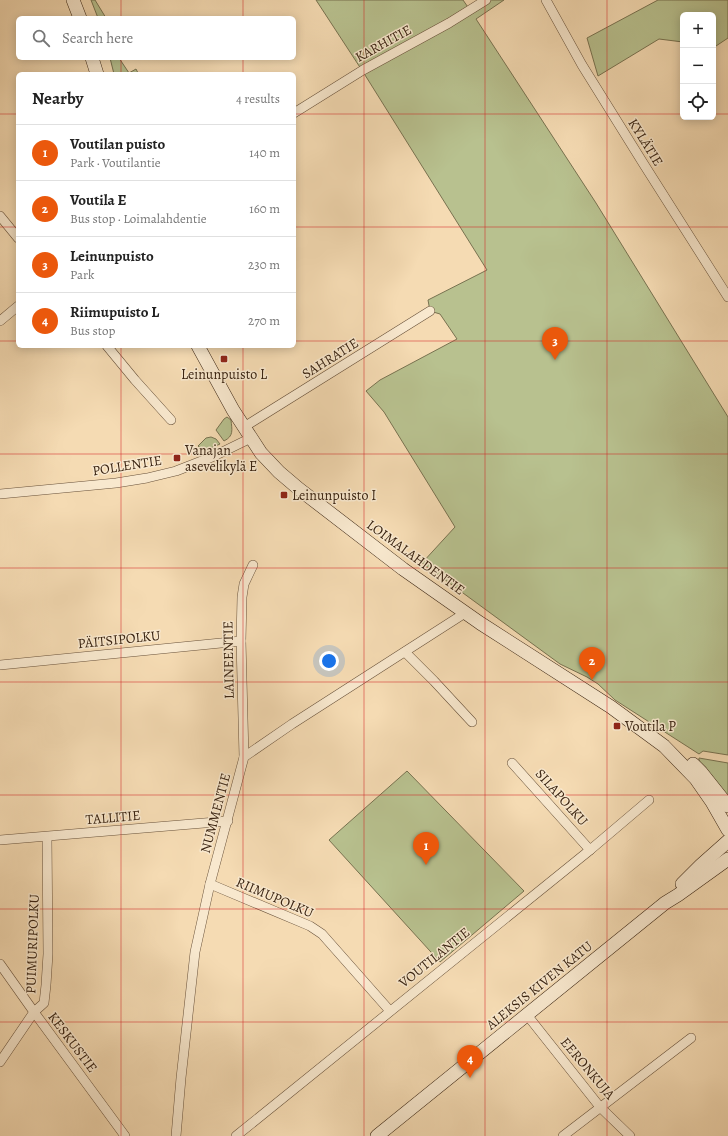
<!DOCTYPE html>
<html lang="en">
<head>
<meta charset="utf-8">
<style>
  :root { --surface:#fff; --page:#f2f2f2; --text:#222; --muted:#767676; --line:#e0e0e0; --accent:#ea580c }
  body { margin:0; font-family:Alegreya,serif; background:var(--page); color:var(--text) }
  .controls { position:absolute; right:12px; top:12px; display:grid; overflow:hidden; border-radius:6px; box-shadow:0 2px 10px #0003 }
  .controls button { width:36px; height:36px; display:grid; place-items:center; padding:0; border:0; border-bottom:1px solid var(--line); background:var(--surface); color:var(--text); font:20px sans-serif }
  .you { position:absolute; left:329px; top:661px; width:14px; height:14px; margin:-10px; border:3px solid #fff; border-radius:50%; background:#1a73e8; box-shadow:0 0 0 6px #1a73e833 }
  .badge { display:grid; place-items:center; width:26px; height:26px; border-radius:50%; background:var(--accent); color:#fff; font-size:13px; font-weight:700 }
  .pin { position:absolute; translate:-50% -33px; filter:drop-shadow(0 1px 2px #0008) }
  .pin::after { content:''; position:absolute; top:21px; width:14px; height:12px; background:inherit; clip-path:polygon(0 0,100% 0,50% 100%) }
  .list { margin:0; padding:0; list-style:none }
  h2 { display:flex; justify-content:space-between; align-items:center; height:52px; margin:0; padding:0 16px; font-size:17px }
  h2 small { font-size:13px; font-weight:400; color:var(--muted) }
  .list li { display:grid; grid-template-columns:26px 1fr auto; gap:12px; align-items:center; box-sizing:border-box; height:56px; padding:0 16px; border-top:1px solid var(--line) }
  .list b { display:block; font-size:15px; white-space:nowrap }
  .list p { margin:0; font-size:13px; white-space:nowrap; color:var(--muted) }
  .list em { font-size:13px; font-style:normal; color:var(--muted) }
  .icon { flex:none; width:22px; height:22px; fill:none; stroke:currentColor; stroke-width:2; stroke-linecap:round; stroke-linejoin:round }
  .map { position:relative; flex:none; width:728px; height:1136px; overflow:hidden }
  .search { position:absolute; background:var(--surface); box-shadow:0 2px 10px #0003; left:16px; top:16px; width:280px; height:44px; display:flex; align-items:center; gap:10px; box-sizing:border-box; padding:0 14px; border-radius:6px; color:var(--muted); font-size:15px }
  .panel { position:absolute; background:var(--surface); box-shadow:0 2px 10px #0003; left:16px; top:72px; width:280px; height:276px; border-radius:6px }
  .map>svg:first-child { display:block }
  .green { fill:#b8c18f; stroke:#787250 }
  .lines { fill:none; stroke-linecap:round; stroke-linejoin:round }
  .street-casing { stroke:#68513a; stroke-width:10 }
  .secondary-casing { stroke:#392311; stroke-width:14 }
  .street { stroke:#f8e8ce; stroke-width:9 }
  .secondary { stroke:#f8e8ce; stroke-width:13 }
  .grid { fill:none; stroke:#d62828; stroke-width:1; stroke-opacity:0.55 }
  .poi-dot { fill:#8f2418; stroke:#f8e8ce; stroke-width:1.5 }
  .labels { text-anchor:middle; stroke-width:3; stroke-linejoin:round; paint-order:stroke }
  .street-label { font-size:14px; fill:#392311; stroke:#f8e8ce }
  .poi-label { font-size:14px; fill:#392311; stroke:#f8e8ce; text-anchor:start }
</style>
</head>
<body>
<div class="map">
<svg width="728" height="1136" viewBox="0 0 728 1136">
  <rect width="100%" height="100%" fill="#f5dbb3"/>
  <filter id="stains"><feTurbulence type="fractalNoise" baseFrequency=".005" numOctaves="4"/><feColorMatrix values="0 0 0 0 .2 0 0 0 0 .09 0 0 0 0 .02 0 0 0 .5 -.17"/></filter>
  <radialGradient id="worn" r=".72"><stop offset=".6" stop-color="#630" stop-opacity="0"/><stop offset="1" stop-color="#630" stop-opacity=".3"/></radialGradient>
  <g class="green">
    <path d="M 91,0 L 95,0 L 106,18 L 98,18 Z"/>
    <path d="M 316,0 L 463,0 L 472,13 L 490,0 L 504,0 L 476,19 L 596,203 L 728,417 L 728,755 L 703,751 L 699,754 L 615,700 L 598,684 L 587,677 L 560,664 L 422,563 L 455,527 L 384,412 L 366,391 L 380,380 L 457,339 L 440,314 L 430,311 L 428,300 L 487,270 L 365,75 Z"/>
    <path d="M 658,0 L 728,0 L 728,38 L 716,46 L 713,45 L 713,15 L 683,15 L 683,42 L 659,39 L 598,76 L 587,38 Z"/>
    <path d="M 110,58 L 119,58 L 129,73 L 136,69 L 138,73 L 137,74 L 114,74 Z"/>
    <path d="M 227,417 L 231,420 C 232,430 234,436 224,441 L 216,430 L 224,419 Z"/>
    <path d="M 211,437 L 216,439 L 220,444 L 204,451 L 198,446 L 206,438 Z"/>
    <path d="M 699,758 L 728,763 L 728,798 L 699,761 Z"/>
    <path d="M 407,771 L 524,891 L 440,962 L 329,840 Z"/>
  </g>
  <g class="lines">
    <g class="street-casing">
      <g id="street">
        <path d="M 546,0 L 582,65 L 643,163 L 728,297"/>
        <path d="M 294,113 L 363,70 L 449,23 L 486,0"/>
        <path d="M 0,216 L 18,238"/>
        <path d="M 0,321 L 18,306"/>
        <path d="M 107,346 L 135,380 L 171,420"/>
        <path d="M 244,427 L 430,311"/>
        <path d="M 0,494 L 116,483 L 147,478 L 176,471 L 212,457 L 251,438"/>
        <path d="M 405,652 L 434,681 L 472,722"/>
        <path d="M 0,665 L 241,641"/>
        <path d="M 244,757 L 241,641 L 242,597 L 244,584 L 253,565"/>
        <path d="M 512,763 L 590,850"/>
        <path d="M 0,840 L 228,821"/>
        <path d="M 210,884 L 310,926 L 322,934 L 390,1011"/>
        <path d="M 0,964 L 34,1012 L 125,1136"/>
        <path d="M 527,1015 L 600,1107 L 630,1136"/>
        <path d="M 0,1062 L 34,1012 L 44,1003 L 46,985 L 48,954 L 47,837"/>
        <path d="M 176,1136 L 181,1078 L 195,952 L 210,884 L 244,757 L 292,724 L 465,613"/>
        <path d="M 236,1136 L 590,850 L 649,800"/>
        <path d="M 563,1136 L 691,1038"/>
      </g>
    </g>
    <g class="secondary-casing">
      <g id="secondary">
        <path d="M 73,0 L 80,18"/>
        <path d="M 92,58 L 97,74"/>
        <path d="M 198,346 L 233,410 L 261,453 L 279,472 L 299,489 L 403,569 L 480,623 L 611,707 L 664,746 L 696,779 L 712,802 L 728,830"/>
        <path d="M 693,764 L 701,772 L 728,806"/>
        <path d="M 682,884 L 701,865 L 728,841"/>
        <path d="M 377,1136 L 665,903 L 678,895 L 728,859"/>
      </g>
    </g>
    <use href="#street" class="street"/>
    <use href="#secondary" class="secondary"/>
  </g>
  <path class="grid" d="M 121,0 L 121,18M 243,0 L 243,18M 364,0 L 364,1136M 485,0 L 485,1136M 607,0 L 607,1136M 121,58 L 121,74M 243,58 L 243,74M 0,114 L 18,114M 294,114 L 683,114M 713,114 L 728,114M 0,227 L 18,227M 294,227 L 728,227M 0,341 L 18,341M 294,341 L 728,341M 121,346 L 121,1136M 243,346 L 243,1136M 0,454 L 728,454M 0,568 L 728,568M 0,682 L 728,682M 0,795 L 728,795M 0,909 L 728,909M 0,1022 L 728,1022"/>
  <g class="poi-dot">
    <rect x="220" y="355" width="8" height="8" rx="2"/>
    <rect x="173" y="454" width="8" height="8" rx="2"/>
    <rect x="280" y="491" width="8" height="8" rx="2"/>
    <rect x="613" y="722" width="8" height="8" rx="2"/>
  </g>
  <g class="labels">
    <g class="street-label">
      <text transform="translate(383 43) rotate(-29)" y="5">KARHITIE</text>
      <text transform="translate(646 142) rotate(58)" y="5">KYLÄTIE</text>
      <text transform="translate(330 358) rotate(-32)" y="5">SAHRATIE</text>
      <text transform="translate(127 465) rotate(-9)" y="5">POLLENTIE</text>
      <text transform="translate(416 557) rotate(36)" y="5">LOIMALAHDENTIE</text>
      <text transform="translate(119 639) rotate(-6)" y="5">PÄITSIPOLKU</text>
      <text transform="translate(228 660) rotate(-91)" y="5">LAINEENTIE</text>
      <text transform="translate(562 797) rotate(48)" y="5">SILAPOLKU</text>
      <text transform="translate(215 813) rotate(-75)" y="5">NUMMENTIE</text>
      <text transform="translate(113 817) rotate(-5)" y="5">TALLITIE</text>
      <text transform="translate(275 897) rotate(23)" y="5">RIIMUPOLKU</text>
      <text transform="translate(32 944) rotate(-88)" y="5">PUIMURIPOLKU</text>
      <text transform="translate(434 957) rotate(-39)" y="5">VOUTILANTIE</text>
      <text transform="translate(539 985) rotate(-39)" y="5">ALEKSIS KIVEN KATU</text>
      <text transform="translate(73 1042) rotate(53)" y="5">KESKUSTIE</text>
      <text transform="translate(588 1068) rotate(50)" y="5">EERONKUJA</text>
    </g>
    <g class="poi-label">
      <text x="224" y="379" text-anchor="middle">Leinunpuisto L</text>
      <text x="185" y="455">Vanajan<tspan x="185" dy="16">asevelikylä E</tspan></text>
      <text x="292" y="500">Leinunpuisto I</text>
      <text x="625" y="731">Voutila P</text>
    </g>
  </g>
  <rect width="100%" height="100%" filter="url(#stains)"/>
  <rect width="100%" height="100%" fill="url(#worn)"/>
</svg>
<div class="controls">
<button>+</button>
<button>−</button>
<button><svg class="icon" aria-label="locate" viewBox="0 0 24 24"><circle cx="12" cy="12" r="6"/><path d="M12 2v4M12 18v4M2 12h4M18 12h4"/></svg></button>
</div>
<div class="you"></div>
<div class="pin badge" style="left:426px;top:865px">1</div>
<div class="pin badge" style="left:592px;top:680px">2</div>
<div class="pin badge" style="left:555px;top:360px">3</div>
<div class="pin badge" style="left:470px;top:1078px">4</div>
<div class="search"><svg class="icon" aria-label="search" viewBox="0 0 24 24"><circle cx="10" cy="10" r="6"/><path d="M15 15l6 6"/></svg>Search here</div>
<section class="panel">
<h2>Nearby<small>4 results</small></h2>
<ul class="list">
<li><span class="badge">1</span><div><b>Voutilan puisto</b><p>Park · Voutilantie</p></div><em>140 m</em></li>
<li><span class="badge">2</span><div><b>Voutila E</b><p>Bus stop · Loimalahdentie</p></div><em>160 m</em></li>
<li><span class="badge">3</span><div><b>Leinunpuisto</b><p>Park</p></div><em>230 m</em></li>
<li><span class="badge">4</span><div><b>Riimupuisto L</b><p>Bus stop</p></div><em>270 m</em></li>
</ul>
</section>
</div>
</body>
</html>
